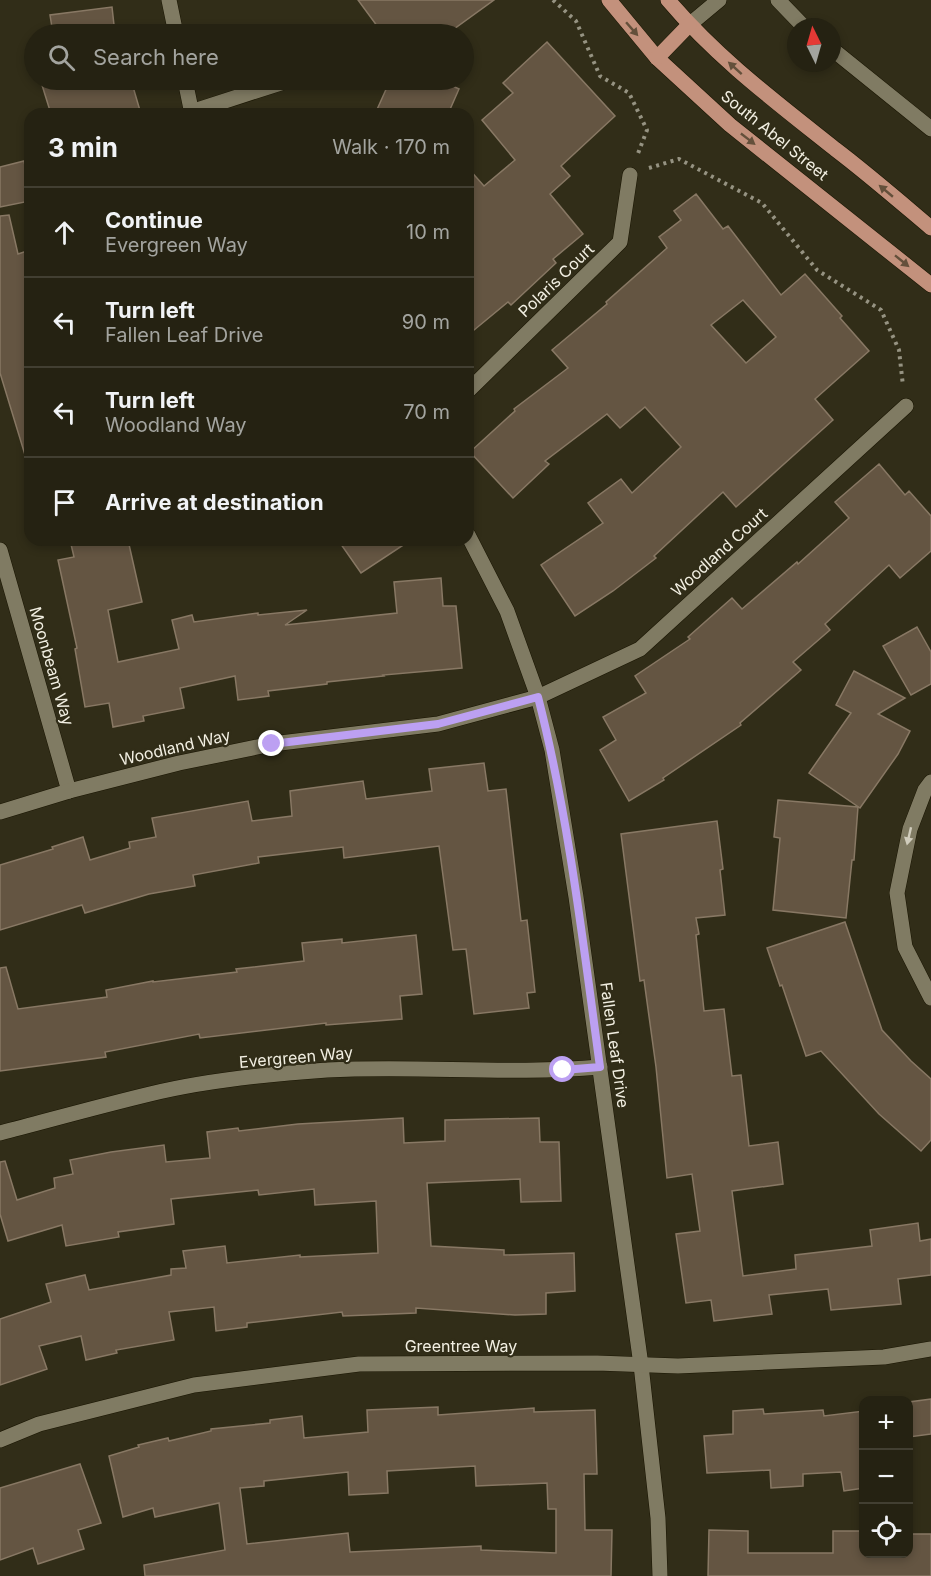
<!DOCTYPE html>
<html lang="en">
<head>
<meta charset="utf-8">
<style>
  :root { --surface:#252212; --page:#2d2a1b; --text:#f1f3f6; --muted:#a3a49f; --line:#423f32 }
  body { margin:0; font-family:Inter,sans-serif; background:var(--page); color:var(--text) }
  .controls { position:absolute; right:18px; bottom:18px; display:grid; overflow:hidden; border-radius:12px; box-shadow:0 3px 9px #0003 }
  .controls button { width:54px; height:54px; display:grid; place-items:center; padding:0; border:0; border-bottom:2px solid var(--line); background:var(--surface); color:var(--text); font:30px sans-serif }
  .compass { position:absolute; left:787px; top:18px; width:54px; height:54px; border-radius:50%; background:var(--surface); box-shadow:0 3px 9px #0003; rotate:355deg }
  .stop { position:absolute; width:18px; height:18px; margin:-14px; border:4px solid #bca0f2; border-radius:50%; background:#fff }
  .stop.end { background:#bca0f2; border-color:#fff; box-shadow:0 2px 6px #0008 }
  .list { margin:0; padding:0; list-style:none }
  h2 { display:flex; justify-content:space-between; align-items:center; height:78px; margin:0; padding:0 24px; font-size:26px }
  h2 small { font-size:20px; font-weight:400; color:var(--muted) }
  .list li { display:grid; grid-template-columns:39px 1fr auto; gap:18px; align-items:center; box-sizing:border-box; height:90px; padding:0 24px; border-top:2px solid var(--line) }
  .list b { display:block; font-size:22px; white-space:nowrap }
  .list p { margin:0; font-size:20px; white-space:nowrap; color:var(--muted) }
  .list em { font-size:20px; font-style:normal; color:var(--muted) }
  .icon { flex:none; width:33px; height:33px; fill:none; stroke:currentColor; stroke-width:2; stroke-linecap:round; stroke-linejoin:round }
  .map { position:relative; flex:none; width:931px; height:1576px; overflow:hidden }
  .search { position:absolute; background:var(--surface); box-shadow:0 3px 9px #0003; left:24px; top:24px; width:450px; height:66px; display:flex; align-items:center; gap:15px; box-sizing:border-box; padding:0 21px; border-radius:33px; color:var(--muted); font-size:22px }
  .panel { position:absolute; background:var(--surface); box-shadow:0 3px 9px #0003; left:24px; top:108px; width:450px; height:438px; border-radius:18px }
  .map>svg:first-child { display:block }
  .building { fill:#645542; stroke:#887864; stroke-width:1.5; fill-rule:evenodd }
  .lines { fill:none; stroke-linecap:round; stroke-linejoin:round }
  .minor-casing { stroke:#191502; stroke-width:16 }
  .major-casing { stroke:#191502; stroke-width:16 }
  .path { stroke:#969382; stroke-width:4; stroke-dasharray:3 4.5; stroke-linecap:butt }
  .minor { stroke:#807b63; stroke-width:15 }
  .major { stroke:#c3917c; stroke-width:15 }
  .oneway { fill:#64503b }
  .oneway2 { fill:#d0ccbc }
  .route { stroke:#bca0f2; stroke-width:8 }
  .labels { text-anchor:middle; stroke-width:4.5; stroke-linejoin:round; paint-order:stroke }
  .street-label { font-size:16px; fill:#f2efe2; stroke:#312d18 }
</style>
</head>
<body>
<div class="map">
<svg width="931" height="1576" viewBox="0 0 931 1576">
  <rect width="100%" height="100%" fill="#312d18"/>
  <g class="building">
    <path d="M 358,0 L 494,0 L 447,34 L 383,34 Z"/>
    <path d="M 112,7 L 115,34 L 53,34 L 50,15 Z"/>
    <path d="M 547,42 L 615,116 L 561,166 L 570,176 L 550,194 L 583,234 L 553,259 L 556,263 L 511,305 L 508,302 L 468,335 L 468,168 L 484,186 L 515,160 L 482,120 L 513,93 L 503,83 Z"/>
    <path d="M 60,80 L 104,80 L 106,87 L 131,80 L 141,114 L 51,114 L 42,85 Z"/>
    <path d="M 401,80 L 439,80 L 459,89 L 448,114 L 375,114 L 388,85 L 397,89 Z"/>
    <path d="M 24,161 L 30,189 L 30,201 L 0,207 L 0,167 Z"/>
    <path d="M 696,194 L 723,229 L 728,226 L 781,295 L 805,274 L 842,316 L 840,318 L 869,351 L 815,399 L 833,420 L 736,507 L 723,492 L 654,556 L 656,558 L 613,591 L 575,616 L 541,565 L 603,523 L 588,503 L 621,479 L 632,493 L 681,447 L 645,407 L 620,428 L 607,414 L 545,461 L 549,464 L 513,498 L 470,452 L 515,411 L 514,409 L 568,368 L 552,350 L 607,304 L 606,302 L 667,248 L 659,237 L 681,220 L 674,211 ZM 743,300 L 776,337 L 746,363 L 711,325 Z"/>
    <path d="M 9,215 L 18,254 L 30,250 L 30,454 L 25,455 L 0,373 L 0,216 Z"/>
    <path d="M 879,464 L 905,495 L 909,491 L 931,516 L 931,551 L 900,578 L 889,565 L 825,624 L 830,630 L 793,662 L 801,670 L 740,723 L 741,725 L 663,778 L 664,780 L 629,801 L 600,750 L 616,740 L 603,717 L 646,693 L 635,676 L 690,639 L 688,637 L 732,598 L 742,609 L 797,562 L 798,564 L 849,518 L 835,502 Z"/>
    <path d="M 70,540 L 128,540 L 142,602 L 108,610 L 118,662 L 179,649 L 172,620 L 192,615 L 194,622 L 258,613 L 258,615 L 307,610 L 285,625 L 397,613 L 394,582 L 441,578 L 443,606 L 456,606 L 462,668 L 383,675 L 384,676 L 327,682 L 327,684 L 268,691 L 269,696 L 238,700 L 235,676 L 180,688 L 184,708 L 143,716 L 144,721 L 113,727 L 109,703 L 85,707 L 75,649 L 77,648 L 58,560 L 74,557 Z"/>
    <path d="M 338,540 L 411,540 L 361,573 Z"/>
    <path d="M 917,627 L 931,652 L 931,684 L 911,695 L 883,646 Z"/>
    <path d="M 854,671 L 905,698 L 878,714 L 910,731 L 898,754 L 860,808 L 809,773 L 851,713 L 836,705 Z"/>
    <path d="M 484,763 L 488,791 L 506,789 L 521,921 L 527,920 L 535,992 L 527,993 L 529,1008 L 474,1014 L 466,949 L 453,950 L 439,846 L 344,858 L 343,847 L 258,857 L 259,863 L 193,875 L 195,886 L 149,894 L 85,913 L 82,905 L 0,930 L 0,865 L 53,849 L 52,847 L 83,837 L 90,860 L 130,848 L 129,842 L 156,837 L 152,818 L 248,801 L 252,821 L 292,816 L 290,791 L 363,781 L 366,799 L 432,791 L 429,769 Z"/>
    <path d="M 778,800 L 858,807 L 854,860 L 852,860 L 846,918 L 773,910 L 780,838 L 774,837 Z"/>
    <path d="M 717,821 L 723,869 L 720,870 L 725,915 L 696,918 L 699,934 L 696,935 L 704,1011 L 724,1009 L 732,1076 L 741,1075 L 749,1146 L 778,1142 L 783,1184 L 732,1191 L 743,1276 L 796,1269 L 795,1255 L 872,1246 L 870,1230 L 918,1223 L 920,1241 L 931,1239 L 931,1275 L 898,1279 L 901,1304 L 831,1310 L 828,1289 L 769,1295 L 772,1314 L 714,1321 L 711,1300 L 686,1303 L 676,1234 L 700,1231 L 692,1174 L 667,1178 L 656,1067 L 644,980 L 640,981 L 621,834 Z"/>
    <path d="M 845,922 L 882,1030 L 911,1061 L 931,1079 L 931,1140 L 921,1151 L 879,1114 L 821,1051 L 806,1056 L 782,985 L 780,986 L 767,948 Z"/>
    <path d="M 416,935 L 422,994 L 400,996 L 402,1019 L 326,1025 L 326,1023 L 200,1038 L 199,1034 L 105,1052 L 106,1057 L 0,1071 L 0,968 L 6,967 L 18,1009 L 107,997 L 106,990 L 153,981 L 153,982 L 237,972 L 236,969 L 304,961 L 302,943 L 342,939 L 342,943 Z"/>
    <path d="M 403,1118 L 404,1143 L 445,1141 L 445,1120 L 539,1118 L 540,1142 L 559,1142 L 561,1201 L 521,1202 L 520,1179 L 427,1183 L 431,1246 L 504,1250 L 504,1255 L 574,1253 L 575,1291 L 546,1293 L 546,1314 L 515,1315 L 416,1308 L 416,1313 L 343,1316 L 342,1312 L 247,1323 L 247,1327 L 216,1331 L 214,1307 L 169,1312 L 174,1340 L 116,1350 L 117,1353 L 86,1360 L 81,1336 L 39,1346 L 47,1369 L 0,1385 L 0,1319 L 51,1302 L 46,1284 L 85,1275 L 89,1290 L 171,1275 L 171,1269 L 186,1268 L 183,1251 L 225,1246 L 227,1263 L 300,1255 L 300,1257 L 378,1253 L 376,1201 L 315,1205 L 314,1189 L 259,1195 L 258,1190 L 171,1199 L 174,1224 L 118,1232 L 119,1237 L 66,1246 L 62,1225 L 8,1241 L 0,1214 L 0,1162 L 5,1161 L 17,1200 L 55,1188 L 54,1178 L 73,1174 L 70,1160 L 111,1152 L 164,1145 L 166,1162 L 210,1158 L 207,1132 L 238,1128 L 239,1131 L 298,1124 Z"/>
    <path d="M 931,1399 L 931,1434 L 909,1437 L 909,1402 Z"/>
    <path d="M 438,1407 L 438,1415 L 534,1408 L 534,1412 L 595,1410 L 597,1474 L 584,1474 L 585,1530 L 612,1530 L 611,1576 L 145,1576 L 144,1565 L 225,1550 L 219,1503 L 155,1517 L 153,1508 L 123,1517 L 109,1456 L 139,1447 L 138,1445 L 168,1438 L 169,1441 L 211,1431 L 211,1429 L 270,1423 L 270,1420 L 302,1416 L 304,1438 L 368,1432 L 367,1410 ZM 475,1466 L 476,1486 L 547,1483 L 548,1509 L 556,1509 L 556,1553 L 481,1550 L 481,1546 L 350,1552 L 348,1533 L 247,1544 L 240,1488 L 264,1486 L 264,1481 L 348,1472 L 349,1495 L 388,1493 L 387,1471 Z"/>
    <path d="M 763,1409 L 764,1414 L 823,1410 L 824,1416 L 864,1411 L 864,1488 L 844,1491 L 841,1472 L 803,1474 L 803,1486 L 771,1488 L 770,1470 L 707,1473 L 704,1436 L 733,1434 L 733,1411 Z"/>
    <path d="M 80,1464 L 101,1523 L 78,1530 L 84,1549 L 38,1564 L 33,1548 L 0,1560 L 0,1488 Z"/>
    <path d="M 709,1530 L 748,1531 L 748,1553 L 833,1553 L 833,1531 L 864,1531 L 864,1554 L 909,1554 L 909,1534 L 931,1534 L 931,1576 L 708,1576 Z"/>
  </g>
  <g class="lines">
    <g class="minor-casing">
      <g id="minor">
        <path d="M 169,0 L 176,34"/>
        <path d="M 778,0 L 804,27"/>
        <path d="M 689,25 L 719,0"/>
        <path d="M 832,49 L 931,129"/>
        <path d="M 185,80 L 192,114"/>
        <path d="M 191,112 L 290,80"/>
        <path d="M 468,391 L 620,242 L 630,175"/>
        <path d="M 468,535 L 507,611 L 538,697 L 552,750 L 576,897 L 641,1365 L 658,1518 L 660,1576"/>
        <path d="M 0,550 L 69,791"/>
        <path d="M 931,782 L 925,790 L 910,829 L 897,893 L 905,947 L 931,998"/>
        <path d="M 0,812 L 69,791 L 179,763 L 272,744 L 438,724 L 538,697 L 640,649 L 906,406"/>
        <path d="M 0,1133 C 50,1120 100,1106 150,1094 C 207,1080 268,1074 327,1070 C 418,1065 510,1075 600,1067"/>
        <path d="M 0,1440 L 39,1424 L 194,1385 L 359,1364 L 597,1363 L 678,1366 L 884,1357 L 931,1349"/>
      </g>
    </g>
    <g class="major-casing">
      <g id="major">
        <path d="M 609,0 L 657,58 L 730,125 L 931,285"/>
        <path d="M 668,0 C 717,58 776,102 835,149 C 868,174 899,201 931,228"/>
        <path d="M 657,58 L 689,25"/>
      </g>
    </g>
    <g class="path">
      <path d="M 553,0 L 576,21 L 600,76 L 629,93 L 647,130 L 637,156"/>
      <path d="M 649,168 L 679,159 L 762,203 L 817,270 L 881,310 L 899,350 L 903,386"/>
    </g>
    <use href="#minor" class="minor"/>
    <use href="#major" class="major"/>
  </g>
  <defs><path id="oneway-solid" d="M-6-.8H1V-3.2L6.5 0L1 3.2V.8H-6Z" transform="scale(1.5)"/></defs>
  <g class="oneway">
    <use href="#oneway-solid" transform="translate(632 29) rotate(49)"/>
    <use href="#oneway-solid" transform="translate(735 68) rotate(-138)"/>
    <use href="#oneway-solid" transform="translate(748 139) rotate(38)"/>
    <use href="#oneway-solid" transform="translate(886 191) rotate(-140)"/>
    <use href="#oneway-solid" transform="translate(902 261) rotate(39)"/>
  </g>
  <use class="oneway2" href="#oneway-solid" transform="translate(909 836) rotate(103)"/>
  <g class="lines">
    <path class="route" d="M 272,744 L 438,724 L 538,697 C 569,818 583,943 600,1067 L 563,1070"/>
  </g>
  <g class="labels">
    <g class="street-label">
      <text transform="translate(775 135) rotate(39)" y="6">South Abel Street</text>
      <text transform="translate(556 280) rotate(-44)" y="6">Polaris Court</text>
      <text transform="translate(719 552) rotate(-42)" y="6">Woodland Court</text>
      <text transform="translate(52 666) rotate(74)" y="6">Moonbeam Way</text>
      <text transform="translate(175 747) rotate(-13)" y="6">Woodland Way</text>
      <text transform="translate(615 1045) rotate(82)" y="6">Fallen Leaf Drive</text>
      <text transform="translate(296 1057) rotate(-5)" y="6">Evergreen Way</text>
      <text x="461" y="1352">Greentree Way</text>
    </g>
  </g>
</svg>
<div class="controls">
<button>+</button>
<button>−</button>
<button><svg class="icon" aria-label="locate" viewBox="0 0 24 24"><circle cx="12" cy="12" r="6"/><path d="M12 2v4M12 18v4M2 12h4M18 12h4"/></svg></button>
</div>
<svg class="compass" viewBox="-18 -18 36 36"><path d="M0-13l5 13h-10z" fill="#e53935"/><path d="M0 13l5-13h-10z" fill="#a3a49f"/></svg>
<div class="stop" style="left:563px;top:1070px"></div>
<div class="stop end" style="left:272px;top:744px"></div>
<div class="search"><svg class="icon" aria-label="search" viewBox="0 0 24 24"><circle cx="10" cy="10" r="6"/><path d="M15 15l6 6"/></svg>Search here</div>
<section class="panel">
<h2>3 min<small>Walk · 170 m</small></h2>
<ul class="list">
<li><svg class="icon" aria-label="ahead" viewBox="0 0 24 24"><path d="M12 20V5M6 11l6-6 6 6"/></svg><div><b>Continue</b><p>Evergreen Way</p></div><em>10 m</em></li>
<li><svg class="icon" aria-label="left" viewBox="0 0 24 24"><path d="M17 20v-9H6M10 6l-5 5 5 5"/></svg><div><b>Turn left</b><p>Fallen Leaf Drive</p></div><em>90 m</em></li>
<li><svg class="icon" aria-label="left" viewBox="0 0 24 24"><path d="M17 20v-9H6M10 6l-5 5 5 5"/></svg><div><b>Turn left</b><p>Woodland Way</p></div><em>70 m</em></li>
<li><svg class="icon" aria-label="arrive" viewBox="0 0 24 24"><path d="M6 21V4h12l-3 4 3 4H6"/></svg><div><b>Arrive at destination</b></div></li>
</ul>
</section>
</div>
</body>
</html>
